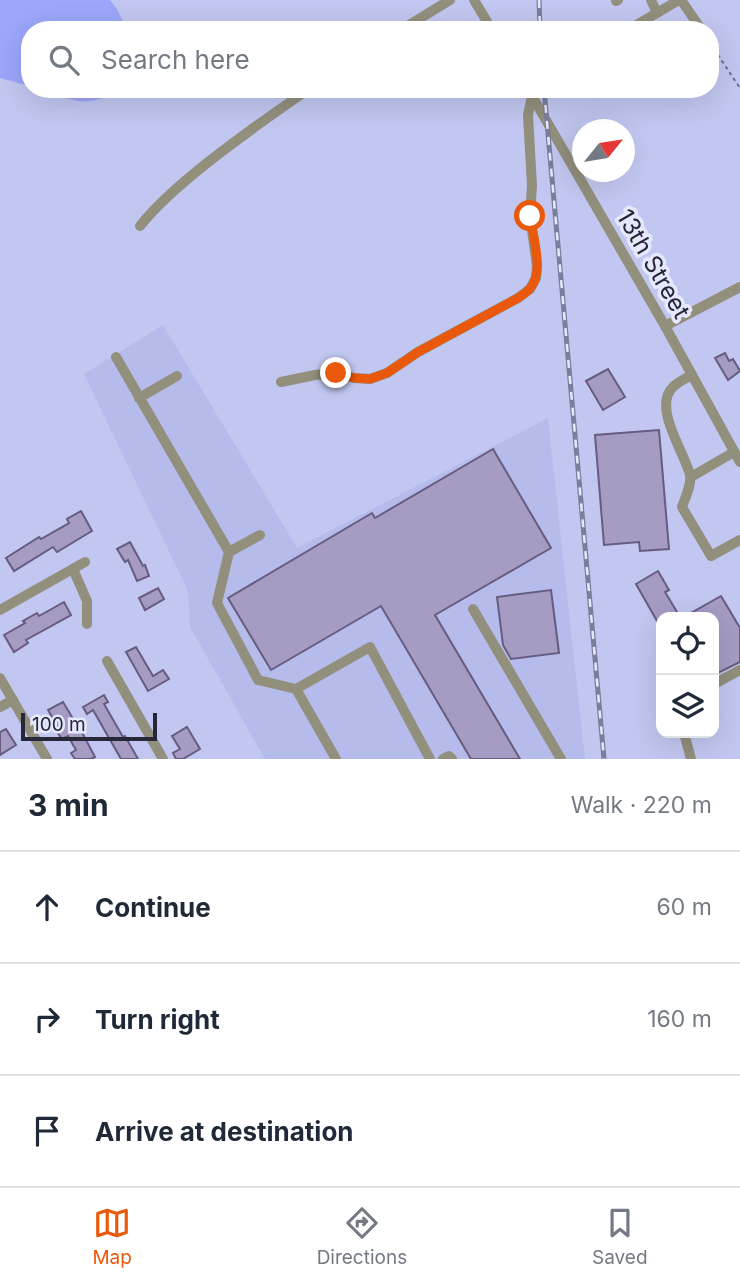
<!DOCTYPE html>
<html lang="en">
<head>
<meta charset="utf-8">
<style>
  :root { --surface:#fff; --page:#f6f6f7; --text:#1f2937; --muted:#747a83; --line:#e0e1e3; --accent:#ea580c }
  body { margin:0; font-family:Inter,sans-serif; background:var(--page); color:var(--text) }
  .controls { position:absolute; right:21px; bottom:21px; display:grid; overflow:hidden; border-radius:14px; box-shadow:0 7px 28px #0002 }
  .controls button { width:63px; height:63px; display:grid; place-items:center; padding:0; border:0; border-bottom:2px solid var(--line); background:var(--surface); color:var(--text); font:35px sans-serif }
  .compass { position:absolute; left:572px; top:119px; width:63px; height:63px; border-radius:50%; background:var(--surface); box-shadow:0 7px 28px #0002; rotate:60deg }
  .scale { position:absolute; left:21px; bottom:18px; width:136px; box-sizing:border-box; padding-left:7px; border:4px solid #262838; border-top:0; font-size:19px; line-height:24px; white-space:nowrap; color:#262838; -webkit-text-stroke:5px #e6e9fe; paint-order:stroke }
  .stop { position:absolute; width:21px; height:21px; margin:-16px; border:5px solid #ea580c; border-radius:50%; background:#fff }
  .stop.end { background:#ea580c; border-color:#fff; box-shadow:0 2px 7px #0008 }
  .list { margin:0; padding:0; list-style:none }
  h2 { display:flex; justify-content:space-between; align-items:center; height:91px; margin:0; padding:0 28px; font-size:30px }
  h2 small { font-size:23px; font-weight:400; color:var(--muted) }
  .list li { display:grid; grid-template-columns:46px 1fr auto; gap:21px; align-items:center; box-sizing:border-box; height:112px; padding:0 28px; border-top:2px solid var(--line) }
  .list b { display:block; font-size:26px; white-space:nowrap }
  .list em { font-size:23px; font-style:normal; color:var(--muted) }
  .icon { flex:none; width:38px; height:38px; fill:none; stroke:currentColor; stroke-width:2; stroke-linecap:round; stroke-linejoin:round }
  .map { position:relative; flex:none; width:740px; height:759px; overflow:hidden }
  .search { position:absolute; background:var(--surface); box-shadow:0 7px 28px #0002; left:21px; right:21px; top:21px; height:77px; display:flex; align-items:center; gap:18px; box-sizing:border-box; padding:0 24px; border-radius:28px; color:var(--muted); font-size:26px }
  .sheet { height:427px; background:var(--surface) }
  nav { display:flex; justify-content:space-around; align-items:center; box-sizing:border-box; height:98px; border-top:2px solid var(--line); background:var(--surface); font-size:19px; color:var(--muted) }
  nav a { display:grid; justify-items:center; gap:4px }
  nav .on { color:var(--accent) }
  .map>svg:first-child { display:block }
  .built { fill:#b5bceb }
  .water { fill:#9ca6fa }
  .building { fill:#a69bc2; stroke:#665c80; stroke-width:2 }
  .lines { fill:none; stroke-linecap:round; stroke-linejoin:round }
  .path { stroke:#6c708b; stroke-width:2; stroke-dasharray:3.5 3.5; stroke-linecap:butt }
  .minor { stroke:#928f7d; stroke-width:10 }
  .rail-casing { stroke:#7a7e9c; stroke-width:5 }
  .rail { stroke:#e6e9fe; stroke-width:2.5; stroke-dasharray:8; stroke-linecap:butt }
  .route { stroke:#ea580c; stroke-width:9 }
  .labels { text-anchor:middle; stroke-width:7; stroke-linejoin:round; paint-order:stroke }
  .street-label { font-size:24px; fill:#262838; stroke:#e6e9fe }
</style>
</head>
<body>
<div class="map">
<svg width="740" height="759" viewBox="0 0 740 759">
  <rect width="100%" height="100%" fill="#c1c7f0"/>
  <path class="built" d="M 163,325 L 297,548 L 548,418 L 585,759 L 265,759 L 190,627 L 188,591 L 84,374 Z"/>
  <g class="water">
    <path d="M 0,0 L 110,0 L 117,9 L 127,30 L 30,30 L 30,86 L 0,78 Z"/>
    <path d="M 40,89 L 115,89 C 88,112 69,98 40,89 Z"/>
  </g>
  <g class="building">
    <path d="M 725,353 L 729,361 L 733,359 L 740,371 L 728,380 L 715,358 Z"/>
    <path d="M 608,369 L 625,397 L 603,410 L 586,381 Z"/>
    <path d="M 659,430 L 669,549 L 640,551 L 639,542 L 604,545 L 595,435 Z"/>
    <path d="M 493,449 L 551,548 L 435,615 L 520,759 L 471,759 L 381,606 L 271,670 L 228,598 L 372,513 L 375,518 Z"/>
    <path d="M 81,511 L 92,531 L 57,552 L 53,547 L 14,571 L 6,558 L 39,537 L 41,539 L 69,523 L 67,519 Z"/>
    <path d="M 130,542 L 143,566 L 145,565 L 149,576 L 137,581 L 128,560 L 125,562 L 117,549 Z"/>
    <path d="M 658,571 L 669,590 L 665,592 L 680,617 L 661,617 L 661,628 L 636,584 Z"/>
    <path d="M 158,588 L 164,599 L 145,610 L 139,598 Z"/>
    <path d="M 551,590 L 559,653 L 511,659 L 503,645 L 497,597 Z"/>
    <path d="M 721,596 L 740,628 L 740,662 L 714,675 L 714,617 L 684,617 Z"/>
    <path d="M 64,602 L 71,615 L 26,640 L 28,643 L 14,652 L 4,635 L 25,623 L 23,621 L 37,613 L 39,616 Z"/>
    <path d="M 136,647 L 153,676 L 163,670 L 169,679 L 148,691 L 126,652 Z"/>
    <path d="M 104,695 L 108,702 L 104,704 L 123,737 L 125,736 L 138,759 L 121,759 L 93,710 L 87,714 L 83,707 Z"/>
    <path d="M 63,702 L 75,722 L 76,721 L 95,757 L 91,759 L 75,759 L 71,753 L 76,750 L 68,736 L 62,739 L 57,732 L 60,731 L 48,710 Z"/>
    <path d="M 187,727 L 200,749 L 183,759 L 176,759 L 173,753 L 180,749 L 172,736 Z"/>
    <path d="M 6,729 L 16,745 L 0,755 L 0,732 Z"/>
  </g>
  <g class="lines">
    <path class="path" d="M 710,43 L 740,88"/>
    <g class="minor">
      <path d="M 474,0 L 492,30"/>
      <path d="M 651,0 L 657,13"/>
      <path d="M 681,0 L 701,29"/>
      <path d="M 616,1 L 618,0"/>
      <path d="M 401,30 L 450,0"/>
      <path d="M 628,30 L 679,0"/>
      <path d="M 528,89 L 665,326 L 740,462"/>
      <path d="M 140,226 C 159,202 183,182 207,163 C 240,137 274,113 309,89"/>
      <path d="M 665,326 L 740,287"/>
      <path d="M 116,357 L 229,552 L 217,603 L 258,680 L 296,689 L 336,759"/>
      <path d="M 692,375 C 686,378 678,382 673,387 C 652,407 685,453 690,475 C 692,484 685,498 682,507 L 711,556 L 740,540"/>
      <path d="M 281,382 L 315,375 L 336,373 L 354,378 L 370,379 L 387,373 L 418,352 L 518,298 L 530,289 L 536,278 L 537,266 L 530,216 L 532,186 L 528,115 L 532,96"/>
      <path d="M 139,398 L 177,376"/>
      <path d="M 691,477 L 734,452"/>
      <path d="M 229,552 L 260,535"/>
      <path d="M 73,569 L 87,601 L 87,624"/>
      <path d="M 473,609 L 561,759"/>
      <path d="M 0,610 L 85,562"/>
      <path d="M 107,661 L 163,759"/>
      <path d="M 0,678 L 47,759"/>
      <path d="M 714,684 L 740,670"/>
      <path d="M 296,689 L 370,647 L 430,759"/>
      <path d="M 0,707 L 13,700"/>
      <path d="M 684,733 L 691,759"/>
      <path d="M 443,759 L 449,756 L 452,759"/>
    </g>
    <g class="rail-casing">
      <g id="rail">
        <path d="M 539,0 L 540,30"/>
        <path d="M 544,89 L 604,759"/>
      </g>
    </g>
    <use href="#rail" class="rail"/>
  </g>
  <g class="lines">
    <path class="route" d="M 336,373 L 354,378 L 370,379 L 387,373 L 418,352 L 518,298 C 522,295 528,292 531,287 C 544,271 533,236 530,216"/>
  </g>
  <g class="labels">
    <g class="street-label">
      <text transform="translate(653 264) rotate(60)" y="8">13th Street</text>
    </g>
  </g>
</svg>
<div class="controls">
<button><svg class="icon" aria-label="locate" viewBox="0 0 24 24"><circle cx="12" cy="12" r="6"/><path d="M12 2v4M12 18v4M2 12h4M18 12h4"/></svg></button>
<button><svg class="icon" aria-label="layers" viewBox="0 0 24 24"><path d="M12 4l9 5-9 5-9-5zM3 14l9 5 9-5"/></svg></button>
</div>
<svg class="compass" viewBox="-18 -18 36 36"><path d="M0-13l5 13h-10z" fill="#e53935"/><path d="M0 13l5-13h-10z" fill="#747a83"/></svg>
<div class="scale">100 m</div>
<div class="stop" style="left:530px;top:216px"></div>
<div class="stop end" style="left:336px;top:373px"></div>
<div class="search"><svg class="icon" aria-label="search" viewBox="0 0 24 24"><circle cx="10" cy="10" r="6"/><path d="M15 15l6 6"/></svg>Search here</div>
</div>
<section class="sheet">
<h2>3 min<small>Walk · 220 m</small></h2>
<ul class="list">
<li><svg class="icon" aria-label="ahead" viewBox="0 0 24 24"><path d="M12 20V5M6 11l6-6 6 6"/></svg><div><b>Continue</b></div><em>60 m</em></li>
<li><svg class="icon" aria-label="right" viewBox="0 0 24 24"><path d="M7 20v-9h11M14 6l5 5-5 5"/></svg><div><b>Turn right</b></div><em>160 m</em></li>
<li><svg class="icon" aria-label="arrive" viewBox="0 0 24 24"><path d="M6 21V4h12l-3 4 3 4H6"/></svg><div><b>Arrive at destination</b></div></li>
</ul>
</section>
<nav>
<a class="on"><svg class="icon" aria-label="map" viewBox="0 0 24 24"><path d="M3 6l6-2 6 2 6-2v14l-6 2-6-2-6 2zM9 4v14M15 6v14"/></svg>Map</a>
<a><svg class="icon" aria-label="directions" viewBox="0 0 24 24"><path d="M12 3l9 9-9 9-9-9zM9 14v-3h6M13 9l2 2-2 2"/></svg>Directions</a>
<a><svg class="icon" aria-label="saved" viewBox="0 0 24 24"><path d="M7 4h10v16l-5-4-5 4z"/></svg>Saved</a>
</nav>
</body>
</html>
